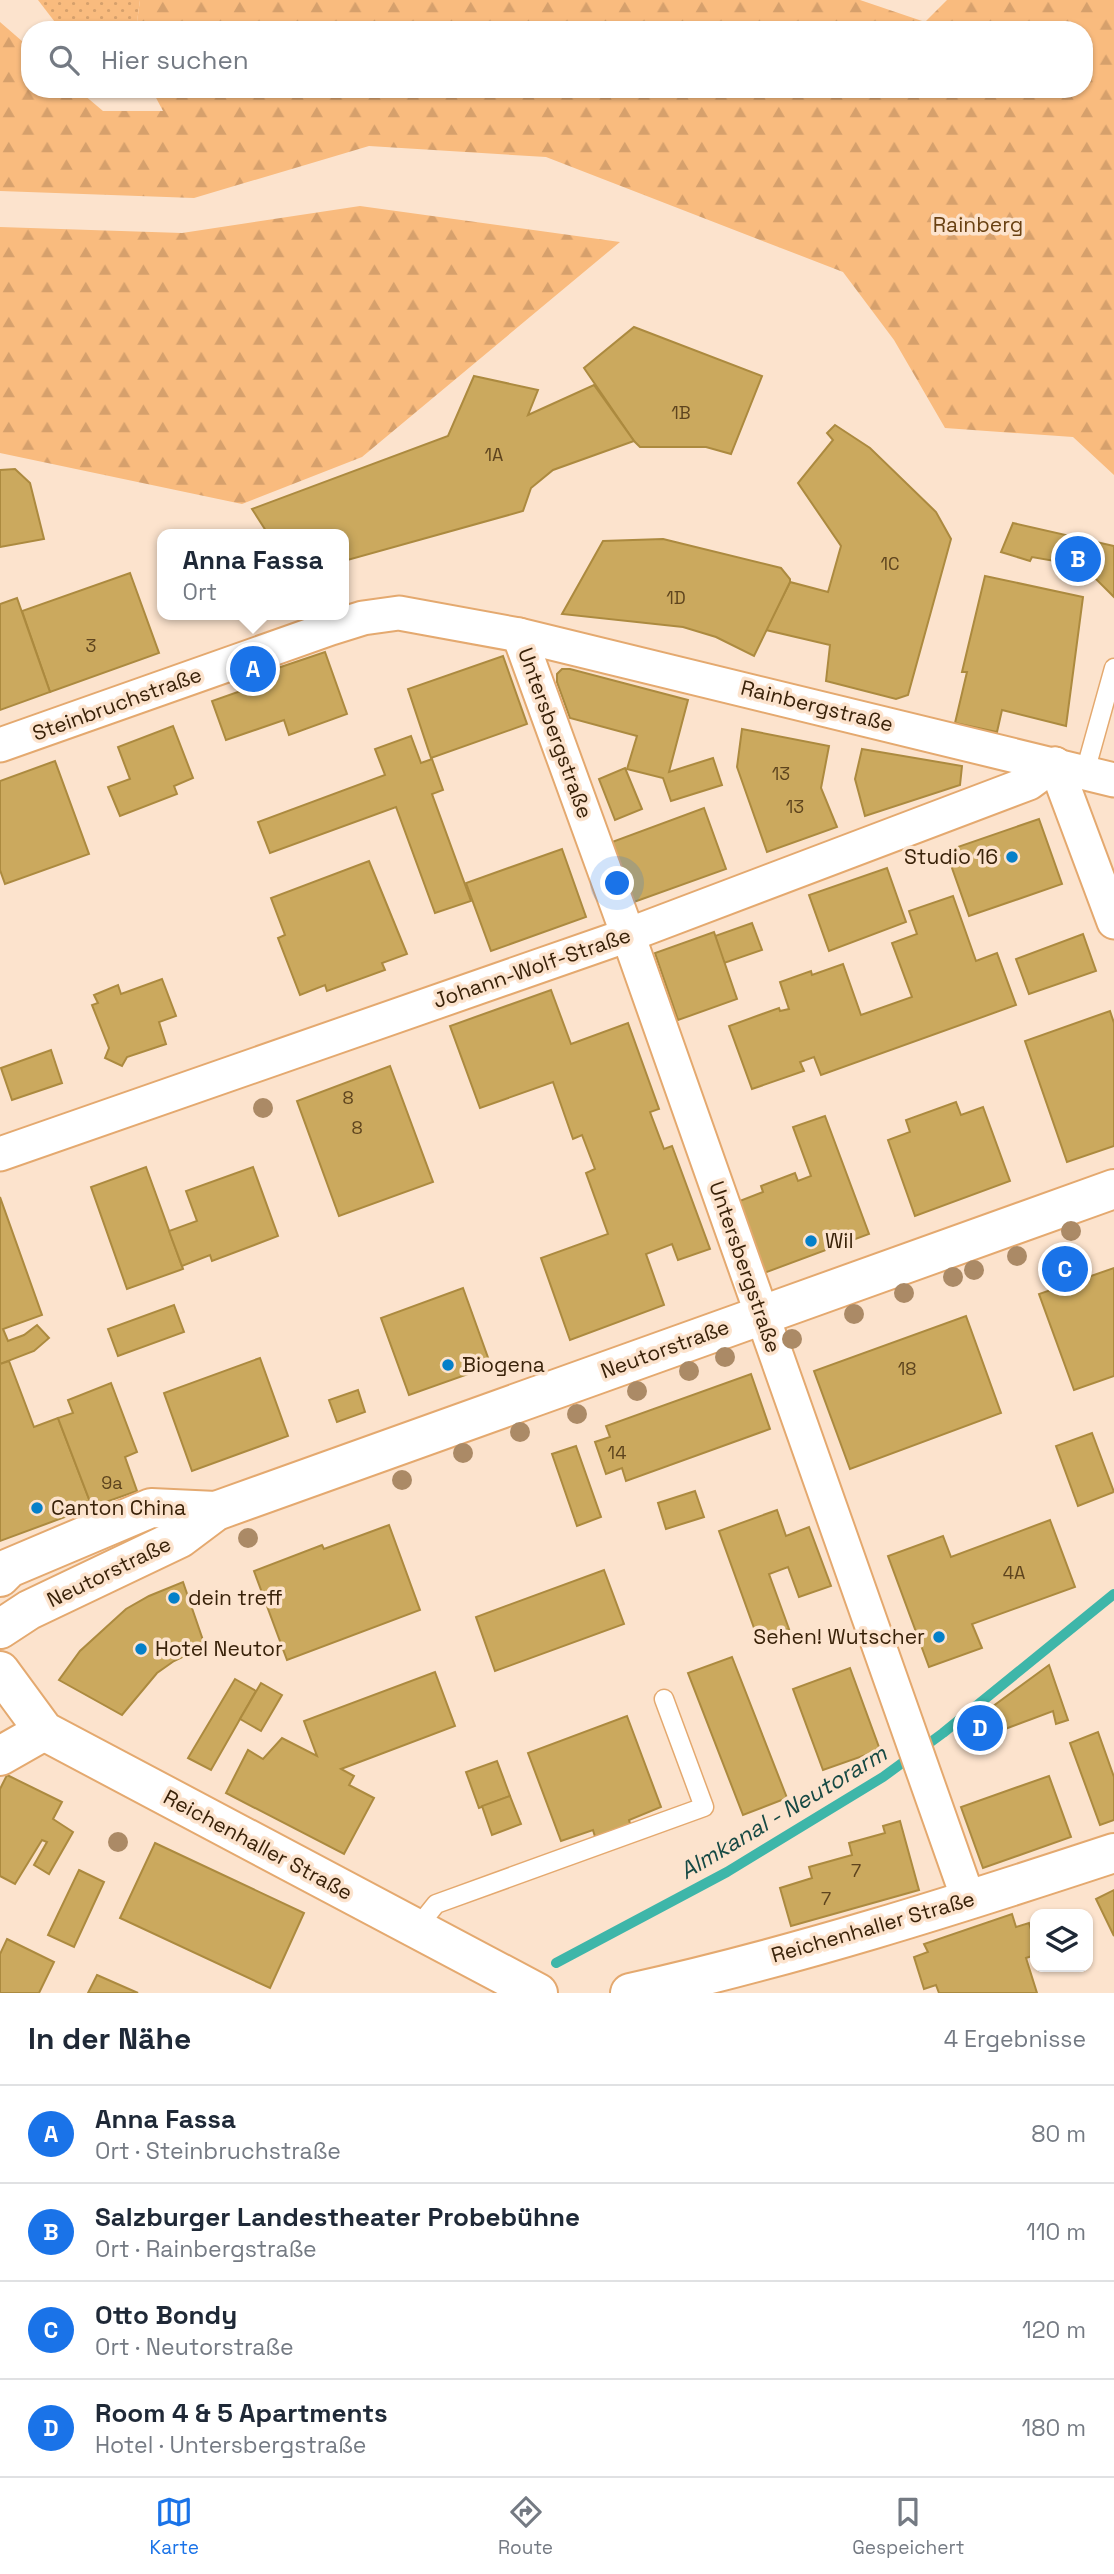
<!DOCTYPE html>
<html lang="de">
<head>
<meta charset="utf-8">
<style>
  :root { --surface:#fff; --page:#f6f6f7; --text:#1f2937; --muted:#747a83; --line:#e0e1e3; --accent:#1a73e8 }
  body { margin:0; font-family:"Space Grotesk",sans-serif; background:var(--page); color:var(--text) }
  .controls { position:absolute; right:21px; bottom:21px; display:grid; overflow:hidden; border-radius:14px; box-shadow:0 2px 5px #0004 }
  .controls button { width:63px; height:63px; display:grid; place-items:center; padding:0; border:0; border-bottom:2px solid var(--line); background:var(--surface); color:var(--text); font:35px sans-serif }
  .you { position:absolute; left:618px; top:884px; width:24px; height:24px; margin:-18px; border:5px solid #fff; border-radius:50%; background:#1a73e8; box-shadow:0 0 0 10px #1a73e833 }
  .badge { display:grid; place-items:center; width:46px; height:46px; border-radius:50%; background:var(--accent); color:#fff; font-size:23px; font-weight:700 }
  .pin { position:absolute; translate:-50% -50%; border:4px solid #fff; box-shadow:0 2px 7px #0006 }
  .popup { position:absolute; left:157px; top:529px; width:192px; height:91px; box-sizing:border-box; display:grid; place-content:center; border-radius:14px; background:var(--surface); filter:drop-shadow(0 2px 5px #0005); font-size:23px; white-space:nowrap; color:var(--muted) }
  .popup b { font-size:26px; color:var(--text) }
  .popup::after { content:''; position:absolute; left:50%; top:100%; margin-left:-14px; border:14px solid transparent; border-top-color:var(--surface) }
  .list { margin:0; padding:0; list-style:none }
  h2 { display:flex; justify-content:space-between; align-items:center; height:91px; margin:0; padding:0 28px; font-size:30px }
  h2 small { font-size:23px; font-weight:400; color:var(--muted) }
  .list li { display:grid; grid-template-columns:46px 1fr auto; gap:21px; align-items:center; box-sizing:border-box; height:98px; padding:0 28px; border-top:2px solid var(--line) }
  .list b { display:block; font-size:26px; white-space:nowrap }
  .list p { margin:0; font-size:23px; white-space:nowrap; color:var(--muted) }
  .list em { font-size:23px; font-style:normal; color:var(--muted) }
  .icon { flex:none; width:38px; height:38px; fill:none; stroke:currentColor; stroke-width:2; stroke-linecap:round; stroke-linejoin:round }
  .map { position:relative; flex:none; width:1114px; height:1993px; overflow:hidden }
  .search { position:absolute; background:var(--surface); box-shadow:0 2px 5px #0004; left:21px; right:21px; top:21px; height:77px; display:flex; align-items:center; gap:18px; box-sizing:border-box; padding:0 24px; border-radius:28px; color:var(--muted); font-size:26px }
  .sheet { height:483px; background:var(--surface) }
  nav { display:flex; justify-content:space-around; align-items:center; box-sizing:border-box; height:98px; border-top:2px solid var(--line); background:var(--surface); font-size:19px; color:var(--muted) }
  nav a { display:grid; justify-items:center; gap:4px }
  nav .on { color:var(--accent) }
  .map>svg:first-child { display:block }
  .grass { fill:url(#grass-dots) }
  .forest { fill:url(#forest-firs) }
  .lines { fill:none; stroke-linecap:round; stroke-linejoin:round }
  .stream { stroke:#3eb6a9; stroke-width:10 }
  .building { fill:#cba95e; stroke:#ac8a3f; stroke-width:2 }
  .lane-casing { stroke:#e4a96f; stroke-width:21 }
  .street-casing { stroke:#e4a96f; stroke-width:37 }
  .secondary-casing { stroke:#e4a96f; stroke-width:42 }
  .lane { stroke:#fff; stroke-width:18 }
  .street { stroke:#fff; stroke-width:33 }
  .secondary { stroke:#fff; stroke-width:38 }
  .tree { fill:#ab8a66 }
  .poi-dot { fill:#0580c9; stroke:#fce3cd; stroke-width:2.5 }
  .labels { text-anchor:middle; stroke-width:7; stroke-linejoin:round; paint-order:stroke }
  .number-label { font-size:18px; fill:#5e441e }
  .park-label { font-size:21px; fill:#694112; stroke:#fce3cd }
  .street-label { font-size:21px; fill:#392209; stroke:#fce3cd }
  .poi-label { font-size:21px; fill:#392209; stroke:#fce3cd; text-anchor:start }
  .water-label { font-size:23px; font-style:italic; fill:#164944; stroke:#fce3cd }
</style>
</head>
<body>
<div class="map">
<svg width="1114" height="1993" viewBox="0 0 1114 1993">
  <defs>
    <pattern id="grass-dots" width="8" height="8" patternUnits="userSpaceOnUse" patternTransform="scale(1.75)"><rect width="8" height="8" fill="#f9bb7e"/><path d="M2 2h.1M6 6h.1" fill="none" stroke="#d6a06c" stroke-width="1.8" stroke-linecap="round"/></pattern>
    <pattern id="forest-firs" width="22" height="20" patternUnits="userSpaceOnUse" patternTransform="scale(1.75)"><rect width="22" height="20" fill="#f9bb7e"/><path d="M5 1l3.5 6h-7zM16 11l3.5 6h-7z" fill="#d6a06c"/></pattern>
  </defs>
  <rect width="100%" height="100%" fill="#fce3cd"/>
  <path class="grass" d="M 38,0 L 140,0 L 137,22 L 126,30 L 61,30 Z"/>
  <g class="forest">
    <path d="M 140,0 L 860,0 L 925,22 L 947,0 L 1114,0 L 1114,475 L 1073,437 L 945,428 L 894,340 L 843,272 L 546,157 L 369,146 L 194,198 L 0,191 L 0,22 L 30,48 L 30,89 L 77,89 L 103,111 L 163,111 L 154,94 L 144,89 L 1084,89 L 1084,30 L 126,30 L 137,22 Z"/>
    <path d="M 360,206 L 620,242 L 362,457 L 242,504 L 0,453 L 0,227 L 182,233 Z"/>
  </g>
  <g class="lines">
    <path class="stream" d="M 556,1963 L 727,1872 L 883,1777 L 943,1733 L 1114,1594"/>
  </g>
  <g class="building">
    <path d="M 634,327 L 762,376 L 731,454 L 706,447 L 640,447 L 634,441 L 584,368 Z"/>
    <path d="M 474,376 L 538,390 L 528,415 L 594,385 L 634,441 L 553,470 L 531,488 L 523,511 L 344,561 L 344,534 L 268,534 L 252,509 L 448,436 Z"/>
    <path d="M 835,425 L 870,448 L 936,512 L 951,539 L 908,695 L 896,699 L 826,681 L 830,645 L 766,630 L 790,582 L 828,592 L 841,546 L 798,483 L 833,440 L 827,433 Z"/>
    <path d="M 15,469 L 30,483 L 44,539 L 0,547 L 0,470 Z"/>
    <path d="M 1013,523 L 1114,546 L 1114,597 L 1095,578 L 1054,564 L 1055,561 L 1032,557 L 1030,561 L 1001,552 Z"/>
    <path d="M 663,539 L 781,568 L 790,579 L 790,582 L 754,656 L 716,637 L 683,627 L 562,614 L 603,541 Z"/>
    <path d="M 130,573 L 159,653 L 50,692 L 22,611 Z"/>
    <path d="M 985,576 L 1083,597 L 1066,726 L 1002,710 L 997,732 L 955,723 L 967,672 L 962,672 Z"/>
    <path d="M 17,598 L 50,692 L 0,710 L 0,604 Z"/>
    <path d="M 325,652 L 347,714 L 289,735 L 284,720 L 226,740 L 212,701 L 272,680 L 269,671 Z"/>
    <path d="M 503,656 L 527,724 L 431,758 L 408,689 Z"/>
    <path d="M 562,669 L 570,669 L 688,700 L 669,772 L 713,758 L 722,785 L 671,801 L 663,778 L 627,769 L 637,736 L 570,718 L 557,682 L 557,674 Z"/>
    <path d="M 173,726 L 193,778 L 174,786 L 177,794 L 120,816 L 108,787 L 130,779 L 118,747 Z"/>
    <path d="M 742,729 L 829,746 L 821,788 L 837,827 L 767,852 L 737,767 Z"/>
    <path d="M 411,736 L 421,763 L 432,759 L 443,790 L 432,794 L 471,901 L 435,913 L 396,807 L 270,853 L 258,822 L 385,775 L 375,749 Z"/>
    <path d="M 862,749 L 962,766 L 960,785 L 865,816 L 855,779 Z"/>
    <path d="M 55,761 L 89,854 L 5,884 L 0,870 L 0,781 Z"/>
    <path d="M 625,768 L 642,809 L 615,820 L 599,779 Z"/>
    <path d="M 704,808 L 726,869 L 634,902 L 612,842 Z"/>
    <path d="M 1039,819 L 1062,884 L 969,916 L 946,851 Z"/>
    <path d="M 562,849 L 586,917 L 491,951 L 466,883 Z"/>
    <path d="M 369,861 L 407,954 L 382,963 L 385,970 L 327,991 L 325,985 L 300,995 L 278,938 L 285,935 L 271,898 Z"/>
    <path d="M 887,868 L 906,922 L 829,951 L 809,895 Z"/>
    <path d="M 953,896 L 976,961 L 997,953 L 1016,1005 L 821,1075 L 814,1057 L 800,1062 L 804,1071 L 752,1089 L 729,1026 L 779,1008 L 780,1011 L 789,1009 L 780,982 L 811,971 L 812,975 L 843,964 L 861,1015 L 912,997 L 892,943 L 917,934 L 909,911 Z"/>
    <path d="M 752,923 L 762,950 L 724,963 L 715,936 Z"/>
    <path d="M 714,932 L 737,999 L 678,1020 L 655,953 Z"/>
    <path d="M 1083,934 L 1096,971 L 1029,994 L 1016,959 Z"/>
    <path d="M 162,979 L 176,1016 L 159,1022 L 166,1044 L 127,1057 L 122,1066 L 105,1058 L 109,1048 L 92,1005 L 98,1003 L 94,995 L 118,985 L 121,994 Z"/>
    <path d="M 551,990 L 571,1044 L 628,1023 L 659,1109 L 650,1112 L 664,1149 L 672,1146 L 710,1249 L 678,1260 L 672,1244 L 646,1254 L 664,1305 L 570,1340 L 541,1258 L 608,1234 L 586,1173 L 595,1169 L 582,1135 L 573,1139 L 553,1082 L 480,1108 L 450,1026 Z"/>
    <path d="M 1110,1011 L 1114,1023 L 1114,1146 L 1067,1162 L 1025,1041 Z"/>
    <path d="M 51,1050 L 62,1083 L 12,1100 L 1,1068 Z"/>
    <path d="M 390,1066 L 433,1182 L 339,1216 L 297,1101 Z"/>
    <path d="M 956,1102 L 961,1115 L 983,1107 L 1010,1181 L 915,1216 L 888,1140 L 910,1132 L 906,1120 Z"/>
    <path d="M 825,1116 L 869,1234 L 764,1273 L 737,1202 L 763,1192 L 761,1186 L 795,1173 L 798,1181 L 811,1176 L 793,1127 Z"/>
    <path d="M 146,1167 L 183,1269 L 127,1289 L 91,1187 Z"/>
    <path d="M 253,1167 L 278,1236 L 212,1261 L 210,1255 L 182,1266 L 169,1231 L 197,1221 L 186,1191 Z"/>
    <path d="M 0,1197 L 42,1315 L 3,1329 L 8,1341 L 24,1335 L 37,1325 L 49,1338 L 34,1351 L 0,1364 Z"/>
    <path d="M 1114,1268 L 1114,1376 L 1074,1390 L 1039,1294 Z"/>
    <path d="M 463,1288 L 491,1366 L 409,1395 L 381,1318 Z"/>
    <path d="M 174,1305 L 184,1332 L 118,1356 L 108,1329 Z"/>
    <path d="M 966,1316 L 1001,1413 L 850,1469 L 814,1371 Z"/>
    <path d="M 260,1358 L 288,1436 L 192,1471 L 164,1393 Z"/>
    <path d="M 9,1361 L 34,1427 L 58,1418 L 92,1507 L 0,1541 L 0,1364 Z"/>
    <path d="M 751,1374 L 770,1429 L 626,1481 L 622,1468 L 606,1474 L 595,1442 L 610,1437 L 606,1426 Z"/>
    <path d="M 111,1383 L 137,1452 L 125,1457 L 137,1491 L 92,1507 L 58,1418 L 73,1413 L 68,1400 Z"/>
    <path d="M 358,1390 L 365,1412 L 337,1422 L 329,1400 Z"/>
    <path d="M 1092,1433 L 1114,1492 L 1078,1506 L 1056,1446 Z"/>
    <path d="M 576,1446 L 601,1517 L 577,1526 L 552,1454 Z"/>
    <path d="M 695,1491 L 704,1517 L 666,1529 L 658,1503 Z"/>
    <path d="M 777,1510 L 786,1536 L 809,1527 L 831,1586 L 799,1597 L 788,1567 L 769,1574 L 789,1629 L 758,1639 L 719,1531 Z"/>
    <path d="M 1050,1520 L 1075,1587 L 972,1624 L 982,1648 L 929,1667 L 888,1556 L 943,1536 L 951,1557 Z"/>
    <path d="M 389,1525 L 420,1610 L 287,1660 L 254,1571 L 322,1545 L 324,1549 Z"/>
    <path d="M 604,1570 L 624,1624 L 495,1671 L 476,1617 Z"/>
    <path d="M 183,1582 L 205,1646 L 174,1661 L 157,1673 L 122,1715 L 59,1680 L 80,1651 L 126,1609 L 149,1596 Z"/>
    <path d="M 732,1657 L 787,1798 L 743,1815 L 688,1673 Z"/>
    <path d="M 1049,1665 L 1068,1720 L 1056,1724 L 1053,1711 L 968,1743 L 962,1729 Z"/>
    <path d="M 850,1668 L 880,1750 L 823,1770 L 793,1689 Z"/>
    <path d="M 435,1672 L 455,1726 L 341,1769 L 354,1776 L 349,1785 L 374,1798 L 344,1854 L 226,1793 L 248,1750 L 263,1759 L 282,1738 L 317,1756 L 304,1721 Z"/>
    <path d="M 235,1679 L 256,1691 L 211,1770 L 188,1758 Z"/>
    <path d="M 261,1683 L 282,1695 L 261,1731 L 240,1719 Z"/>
    <path d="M 627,1716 L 661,1807 L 629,1820 L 631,1827 L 596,1840 L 593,1830 L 561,1841 L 528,1753 Z"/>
    <path d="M 1098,1732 L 1114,1777 L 1114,1820 L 1100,1825 L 1070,1743 Z"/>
    <path d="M 497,1761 L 510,1796 L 479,1808 L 466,1772 Z"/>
    <path d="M 7,1775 L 62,1802 L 53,1819 L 73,1832 L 49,1874 L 34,1865 L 47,1842 L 42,1840 L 15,1884 L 0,1876 L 0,1789 Z"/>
    <path d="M 1049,1776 L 1071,1837 L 983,1868 L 961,1807 Z"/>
    <path d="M 510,1796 L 521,1824 L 492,1835 L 482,1806 Z"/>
    <path d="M 900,1821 L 919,1890 L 791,1926 L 780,1888 L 812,1878 L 809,1867 L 852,1855 L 849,1843 L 885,1833 L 883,1826 Z"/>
    <path d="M 155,1843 L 304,1913 L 270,1988 L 120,1918 Z"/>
    <path d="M 79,1870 L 104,1882 L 74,1947 L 48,1935 Z"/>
    <path d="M 1114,1890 L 1114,1936 L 1096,1899 Z"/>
    <path d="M 1012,1914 L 1016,1927 L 1029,1923 L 1035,1943 L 1035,1955 L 1026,1958 L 1037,1993 L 939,1993 L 936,1985 L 924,1989 L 914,1957 L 928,1952 L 924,1944 Z"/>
    <path d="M 7,1939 L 54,1962 L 39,1993 L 0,1993 L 0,1954 Z"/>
    <path d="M 97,1975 L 138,1993 L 88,1993 Z"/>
  </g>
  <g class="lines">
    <g class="lane-casing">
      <g id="lane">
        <path d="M 1085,772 L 1114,668"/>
        <path d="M 416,1929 L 436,1904 L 704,1807 L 664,1699"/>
      </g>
    </g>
    <g class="street-casing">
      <g id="street">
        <path d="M 519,635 L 628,935 L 969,1901"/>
        <path d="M 0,745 L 331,628 L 363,618 L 399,613 L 519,635 L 1114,780"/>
        <path d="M 1055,764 L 1114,922"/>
        <path d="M 0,1154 L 628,935 L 1029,783 L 1055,764"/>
      </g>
    </g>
    <g class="secondary-casing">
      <g id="secondary">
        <path d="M 0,1577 L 9,1568 L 151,1508 L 216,1511"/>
        <path d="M 0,1629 L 29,1610 L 180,1538 L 216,1511 L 1114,1189"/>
        <path d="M 0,1671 L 44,1731 L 538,1993"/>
        <path d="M 0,1756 L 44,1731"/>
        <path d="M 630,1993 C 793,1957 956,1905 1114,1853"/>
      </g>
    </g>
    <use href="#lane" class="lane"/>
    <use href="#street" class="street"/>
    <use href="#secondary" class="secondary"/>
  </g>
  <g class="tree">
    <circle cx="263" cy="1108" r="10"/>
    <circle cx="1071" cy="1231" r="10"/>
    <circle cx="1017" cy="1256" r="10"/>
    <circle cx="974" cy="1270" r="10"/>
    <circle cx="953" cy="1277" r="10"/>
    <circle cx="904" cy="1293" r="10"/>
    <circle cx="854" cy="1314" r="10"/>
    <circle cx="792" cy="1339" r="10"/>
    <circle cx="725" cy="1357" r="10"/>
    <circle cx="689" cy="1371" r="10"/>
    <circle cx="637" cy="1391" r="10"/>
    <circle cx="577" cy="1414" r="10"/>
    <circle cx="520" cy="1432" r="10"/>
    <circle cx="463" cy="1453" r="10"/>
    <circle cx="402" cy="1480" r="10"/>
    <circle cx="248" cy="1538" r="10"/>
    <circle cx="118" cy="1842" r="10"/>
  </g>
  <g class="poi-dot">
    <circle cx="1012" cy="857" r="7"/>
    <circle cx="811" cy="1241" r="7"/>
    <circle cx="448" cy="1365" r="7"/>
    <circle cx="37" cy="1508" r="7"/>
    <circle cx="174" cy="1598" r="7"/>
    <circle cx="939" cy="1637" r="7"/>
    <circle cx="141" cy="1649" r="7"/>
  </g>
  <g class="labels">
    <g class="number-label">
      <text x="681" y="419">1B</text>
      <text x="494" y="461">1A</text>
      <text x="890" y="570">1C</text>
      <text x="676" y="604">1D</text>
      <text x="91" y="652">3</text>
      <text x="781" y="780">13</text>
      <text x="795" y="813">13</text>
      <text x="348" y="1104">8</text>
      <text x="357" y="1134">8</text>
      <text x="907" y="1375">18</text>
      <text x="617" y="1459">14</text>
      <text x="112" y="1489">9a</text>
      <text x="1014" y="1579">4A</text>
      <text x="856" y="1877">7</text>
      <text x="826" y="1905">7</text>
    </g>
    <g class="park-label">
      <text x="978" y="232">Rainberg</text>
    </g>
    <g class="street-label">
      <text transform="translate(117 704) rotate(-20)" y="7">Steinbruchstraße</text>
      <text transform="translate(817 706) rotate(14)" y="7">Rainbergstraße</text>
      <text transform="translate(555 733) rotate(70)" y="7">Untersbergstraße</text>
      <text transform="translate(532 968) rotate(-19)" y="7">Johann-Wolf-Straße</text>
      <text transform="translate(745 1267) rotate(71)" y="7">Untersbergstraße</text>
      <text transform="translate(665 1349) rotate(-20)" y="7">Neutorstraße</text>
      <text transform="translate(109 1572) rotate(-26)" y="7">Neutorstraße</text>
      <text transform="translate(258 1845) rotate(28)" y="7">Reichenhaller Straße</text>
      <text transform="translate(873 1927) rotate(-16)" y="7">Reichenhaller Straße</text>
    </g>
    <g class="poi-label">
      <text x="998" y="864" text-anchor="end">Studio 16</text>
      <text x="825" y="1248">Wil</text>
      <text x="462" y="1372">Biogena</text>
      <text x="51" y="1515">Canton China</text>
      <text x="188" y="1605">dein treff</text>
      <text x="925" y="1644" text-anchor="end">Sehen! Wutscher</text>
      <text x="155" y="1656">Hotel Neutor</text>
    </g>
    <g class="water-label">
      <text transform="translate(783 1812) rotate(-31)" y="8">Almkanal - Neutorarm</text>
    </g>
  </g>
</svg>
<div class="controls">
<button><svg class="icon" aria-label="layers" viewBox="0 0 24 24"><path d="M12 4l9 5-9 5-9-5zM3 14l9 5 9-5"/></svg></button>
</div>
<div class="you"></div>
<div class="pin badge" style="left:253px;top:669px">A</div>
<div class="popup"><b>Anna Fassa</b>Ort</div>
<div class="pin badge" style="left:1078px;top:559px">B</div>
<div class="pin badge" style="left:1065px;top:1269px">C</div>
<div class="pin badge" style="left:980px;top:1728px">D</div>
<div class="search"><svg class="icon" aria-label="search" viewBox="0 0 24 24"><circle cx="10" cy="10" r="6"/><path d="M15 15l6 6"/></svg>Hier suchen</div>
</div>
<section class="sheet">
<h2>In der Nähe<small>4 Ergebnisse</small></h2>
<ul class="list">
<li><span class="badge">A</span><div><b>Anna Fassa</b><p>Ort · Steinbruchstraße</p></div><em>80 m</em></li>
<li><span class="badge">B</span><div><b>Salzburger Landestheater Probebühne</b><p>Ort · Rainbergstraße</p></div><em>110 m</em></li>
<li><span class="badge">C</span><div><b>Otto Bondy</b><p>Ort · Neutorstraße</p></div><em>120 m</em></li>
<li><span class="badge">D</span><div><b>Room 4 &amp; 5 Apartments</b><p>Hotel · Untersbergstraße</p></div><em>180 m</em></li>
</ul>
</section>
<nav>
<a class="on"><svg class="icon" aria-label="map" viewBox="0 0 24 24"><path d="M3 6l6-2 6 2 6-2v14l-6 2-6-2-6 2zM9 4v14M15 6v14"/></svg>Karte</a>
<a><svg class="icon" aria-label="directions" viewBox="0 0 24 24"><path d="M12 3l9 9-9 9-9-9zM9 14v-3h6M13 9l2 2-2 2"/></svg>Route</a>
<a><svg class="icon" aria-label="saved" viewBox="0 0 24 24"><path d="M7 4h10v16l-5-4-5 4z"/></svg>Gespeichert</a>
</nav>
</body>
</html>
